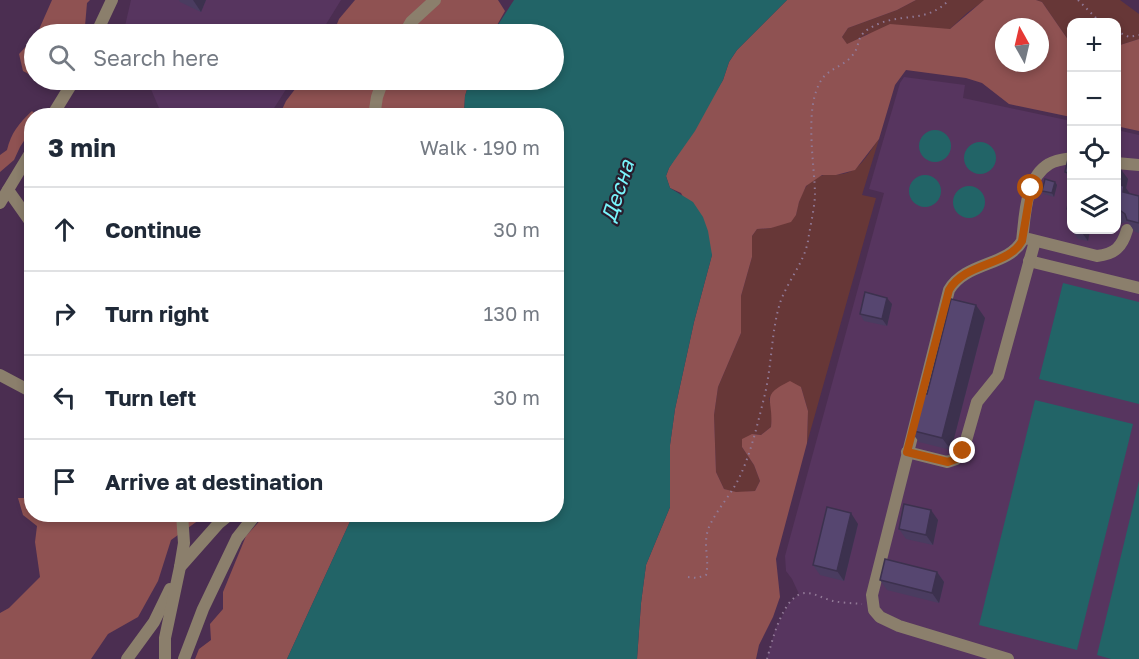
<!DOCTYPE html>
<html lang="en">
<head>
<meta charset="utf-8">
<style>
  :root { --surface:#fff; --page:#f6f6f7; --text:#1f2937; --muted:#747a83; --line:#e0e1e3 }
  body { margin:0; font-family:"Golos Text",sans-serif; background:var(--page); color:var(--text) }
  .controls { position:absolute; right:18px; top:18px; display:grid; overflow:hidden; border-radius:12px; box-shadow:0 3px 9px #0003 }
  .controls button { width:54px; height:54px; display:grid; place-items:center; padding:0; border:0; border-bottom:2px solid var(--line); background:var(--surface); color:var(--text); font:30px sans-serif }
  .compass { position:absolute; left:995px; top:18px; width:54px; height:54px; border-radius:50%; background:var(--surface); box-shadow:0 3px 9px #0003; rotate:352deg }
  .stop { position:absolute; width:18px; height:18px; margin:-14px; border:4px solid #b45309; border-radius:50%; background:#fff }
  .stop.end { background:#b45309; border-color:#fff; box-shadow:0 2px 6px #0008 }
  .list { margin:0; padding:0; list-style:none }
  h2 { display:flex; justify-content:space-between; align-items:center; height:78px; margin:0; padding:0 24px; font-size:26px }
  h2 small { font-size:20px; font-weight:400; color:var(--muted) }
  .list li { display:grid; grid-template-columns:39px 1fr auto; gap:18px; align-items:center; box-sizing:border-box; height:84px; padding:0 24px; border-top:2px solid var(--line) }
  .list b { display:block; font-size:22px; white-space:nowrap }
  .list em { font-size:20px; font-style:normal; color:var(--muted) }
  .icon { flex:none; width:33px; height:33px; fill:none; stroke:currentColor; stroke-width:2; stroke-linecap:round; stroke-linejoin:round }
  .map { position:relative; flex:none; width:1139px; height:659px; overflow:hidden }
  .search { position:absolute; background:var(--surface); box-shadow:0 3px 9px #0003; left:24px; top:24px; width:540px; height:66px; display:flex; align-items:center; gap:15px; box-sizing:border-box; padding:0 21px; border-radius:33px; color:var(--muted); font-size:22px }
  .panel { position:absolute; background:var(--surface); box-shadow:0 3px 9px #0003; left:24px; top:108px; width:540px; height:414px; border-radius:24px }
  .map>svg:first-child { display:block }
  .built { fill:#57355f }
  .green { fill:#673737 }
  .forest { fill:#8f5252; fill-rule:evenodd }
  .water { fill:#226467 }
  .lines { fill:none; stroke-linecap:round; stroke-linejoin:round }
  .path { stroke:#917996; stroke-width:2; stroke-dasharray:1.5 4.5; stroke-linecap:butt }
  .minor { stroke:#8b7f6c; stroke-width:12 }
  .wall { fill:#4a3c60 }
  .shaded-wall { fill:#3c314e }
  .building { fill:#564670; stroke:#3c314e; stroke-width:1.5 }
  .route { stroke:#b45309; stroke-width:8 }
  .labels { text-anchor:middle; stroke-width:4.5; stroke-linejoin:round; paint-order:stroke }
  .water-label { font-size:21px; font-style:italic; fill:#79f5fc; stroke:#291c2c }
</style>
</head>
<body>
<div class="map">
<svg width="1139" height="659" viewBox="0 0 1139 659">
  <rect width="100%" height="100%" fill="#4b2e51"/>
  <g class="built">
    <path d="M 131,0 L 341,0 L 320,34 L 129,34 L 125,26 Z"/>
    <path d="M 904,77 L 965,85 L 963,98 L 1071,121 L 1072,230 L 1116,230 L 1117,130 L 1139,135 L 1139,659 L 767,659 L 775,630 L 789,603 L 799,594 L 792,579 L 786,571 L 785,556 L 884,193 L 869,189 L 900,83 Z"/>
    <path d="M 147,80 L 292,80 L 269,116 L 162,115 Z"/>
  </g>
  <g class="green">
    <path d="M 916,0 L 985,0 L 967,13 L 950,29 L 931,29 L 867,34 L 847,45 L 842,37 L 848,28 L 897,10 Z"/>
    <path d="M 1036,0 L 1120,0 L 1139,14 L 1139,39 L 1117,46 L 1116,22 L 1072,22 L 1071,44 L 1042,2 Z"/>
    <path d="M 879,139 L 862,195 L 876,198 L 807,443 L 808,411 L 801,387 L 769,398 L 773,413 L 771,427 L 761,435 L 752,434 L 742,447 L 754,465 L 760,481 L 755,491 L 736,493 L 724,489 L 716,472 L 714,415 L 718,387 L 741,333 L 741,296 L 752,257 L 752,236 L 757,229 L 771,228 L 796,215 C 799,199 805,178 824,175 C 834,174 847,176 856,168 C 865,161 872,148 879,139 Z"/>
  </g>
  <g class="forest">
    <path d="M 52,0 L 90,0 L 87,3 L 85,26 L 82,34 L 37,34 Z"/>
    <path d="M 355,0 L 498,0 L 505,11 L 492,34 L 333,34 L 339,19 Z"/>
    <path d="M 787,0 L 916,0 L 897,10 L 848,28 L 842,37 L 847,44 L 890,24 L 950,29 L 984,0 L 1036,0 L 1042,2 L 1071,44 L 1071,117 L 1009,104 L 982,83 L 966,78 L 906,70 L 895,85 L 879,139 L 855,170 L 836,175 L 822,175 L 806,186 L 799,202 L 796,215 L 791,222 L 771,228 L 757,229 L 752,236 L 752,257 L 741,296 L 741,333 L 718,387 L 714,415 L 716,472 L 724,489 L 736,492 L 755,491 L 760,481 L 754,465 L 742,447 L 742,439 L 752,434 L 761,435 L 771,427 C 774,399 759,396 790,381 L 801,387 L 808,411 L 807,443 L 776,559 L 780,597 L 773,617 L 759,645 L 756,659 L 637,659 L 641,603 L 646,565 L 670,507 L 670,445 L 675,409 L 694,322 L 712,255 L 681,193 L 670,188 L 666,176 L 669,168 L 723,80 L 729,62 L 737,50 ZM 1004,27 L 1040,27 L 1040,63 L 1004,63 Z"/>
    <path d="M 34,38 L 34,77 L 23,71 L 19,54 Z"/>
    <path d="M 1139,39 L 1139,131 L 1116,126 L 1117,46 Z"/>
    <path d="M 302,80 L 470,80 L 465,96 L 464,115 L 279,116 L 286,101 Z"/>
    <path d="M 32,111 L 36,115 L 32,116 L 31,130 L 20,147 L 14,160 L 0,172 L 0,155 L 7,150 C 11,133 19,123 32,111 Z"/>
    <path d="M 18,498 L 31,498 L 32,514 L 206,515 L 171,540 L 158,581 L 138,617 L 108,634 L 91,659 L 0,659 L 0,613 L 9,608 L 40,577 L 35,542 L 37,526 L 23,515 Z"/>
    <path d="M 265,515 L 353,515 L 287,659 L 195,659 L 199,649 L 211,640 L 210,624 L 223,609 L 223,592 L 246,536 Z"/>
  </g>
  <g class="water">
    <path d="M 514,0 L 787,0 L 737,50 L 729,62 L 723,80 L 695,131 L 669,168 L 666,176 L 670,188 L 693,202 L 703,217 L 708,231 L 712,255 L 694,322 L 675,409 L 670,445 L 670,507 L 646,565 L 641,603 L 637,659 L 287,659 L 353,515 L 556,514 L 556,116 L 464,115 L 465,96 L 470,80 L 554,80 L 554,34 L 492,34 Z"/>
    <circle cx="935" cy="146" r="16"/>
    <circle cx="980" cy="158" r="16"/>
    <circle cx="925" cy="191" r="16"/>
    <circle cx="969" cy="202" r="16"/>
    <path d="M 1063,283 L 1139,302 L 1139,404 L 1039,379 Z"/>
    <path d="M 1035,400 L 1133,424 L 1077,650 L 979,625 Z"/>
    <path d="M 1139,481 L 1139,659 L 1111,659 L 1097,655 Z"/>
  </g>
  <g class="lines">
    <g class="path">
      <path d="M 1078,0 L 1100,22"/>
      <path d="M 1116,31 L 1129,37 L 1139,35"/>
      <path d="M 688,577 L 697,578 L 706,575 C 710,558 702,545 709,527 C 717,509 732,494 740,476 C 751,453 758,422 764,398 C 772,367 771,332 780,303 C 787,282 804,263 808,241 C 810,227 814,211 815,196 C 815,165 803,107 822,79 C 829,69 843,66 851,57 C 864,43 851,36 878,24 C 904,13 927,23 949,0"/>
      <path d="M 767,659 C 772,642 783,593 806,593 C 815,593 824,599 833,601 C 842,603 852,603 862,604"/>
    </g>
    <g class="minor">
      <path d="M 96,34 L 112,0"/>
      <path d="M 404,34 L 411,22 L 435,0"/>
      <path d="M 52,116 L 74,80"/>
      <path d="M 374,116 L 377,97 L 383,80"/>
      <path d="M 1116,163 L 1139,165"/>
      <path d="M 8,190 L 32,224"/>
      <path d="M 0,203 L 32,150"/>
      <path d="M 1029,239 L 1097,256 C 1115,254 1122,247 1127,230"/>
      <path d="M 1029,261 L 1139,288"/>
      <path d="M 0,375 L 32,392"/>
      <path d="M 907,452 L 947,462 L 956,459 L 963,451 L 977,402 L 998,376 L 1035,241"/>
      <path d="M 180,567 L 184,543 L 182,514"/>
      <path d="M 127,659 L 154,622 L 170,589"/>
      <path d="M 165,659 L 165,638 L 180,567 L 219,523 L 230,514"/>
      <path d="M 184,659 L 203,609 L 237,538 L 256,514"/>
      <path d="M 1008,659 L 899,626 L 880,617 L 874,610 L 872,595 L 949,290 C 965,262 1008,266 1022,241 C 1025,217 1025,178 1049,164 C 1055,160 1064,159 1072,158"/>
    </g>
  </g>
  <g class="wall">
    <path d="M 179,0 L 206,0 L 201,12 L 180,2 Z"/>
    <path d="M 1071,160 L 1071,180 L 1070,179 L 1065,172 Z"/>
    <path d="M 1116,167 L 1128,179 L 1126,188 L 1130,194 L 1139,196 L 1139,233 L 1135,232 L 1128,222 L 1122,223 L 1119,228 L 1116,227 Z"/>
    <path d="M 1055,182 L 1057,185 L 1054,197 L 1044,194 L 1042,191 Z"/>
    <path d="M 1072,230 L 1090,230 L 1088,241 L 1078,239 Z"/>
    <path d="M 892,304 L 887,326 L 864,321 L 860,314 Z"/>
    <path d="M 985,318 L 951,450 L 919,442 L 910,430 L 927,394 Z"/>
    <path d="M 938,520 L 933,545 L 906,539 L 899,529 Z"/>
    <path d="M 858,524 L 844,581 L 820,575 L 813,565 Z"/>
    <path d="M 937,572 L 944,582 L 939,603 L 887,590 L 880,580 Z"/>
  </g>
  <g class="shaded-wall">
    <path d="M 193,0 L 206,0 L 201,12 Z"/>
    <path d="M 1120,168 L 1128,179 L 1126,188 L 1132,197 L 1131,204 L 1116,185 L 1116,180 Z"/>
    <path d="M 1055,182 L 1057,185 L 1054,197 L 1052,193 Z"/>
    <path d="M 1116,216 L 1122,223 L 1119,228 L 1116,224 Z"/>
    <path d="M 1080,230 L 1090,230 L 1088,241 Z"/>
    <path d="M 887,298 L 892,304 L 887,326 L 882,319 Z"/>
    <path d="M 976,305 L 985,318 L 951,450 L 942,438 Z"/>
    <path d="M 931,510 L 938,520 L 933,545 L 926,535 Z"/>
    <path d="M 851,513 L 858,524 L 844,581 L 837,571 Z"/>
    <path d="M 937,572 L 944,582 L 939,603 L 932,593 Z"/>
  </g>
  <g class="building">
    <path d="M 1068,159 L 1071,160 L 1071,174 L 1065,172 Z"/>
    <path d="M 1116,167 L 1120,168 L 1116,180 Z"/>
    <path d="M 1045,179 L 1055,182 L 1052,193 L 1042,191 Z"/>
    <path d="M 1116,184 L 1124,186 L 1123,192 L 1139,196 L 1139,223 L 1127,220 L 1125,214 L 1121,211 L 1116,211 Z"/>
    <path d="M 1071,191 L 1071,210 L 1067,209 Z"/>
    <path d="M 865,292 L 887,298 L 882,319 L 860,314 Z"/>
    <path d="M 951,299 L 976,305 L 942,438 L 910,430 L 920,392 L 927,394 Z"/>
    <path d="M 904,504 L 931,510 L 926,535 L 899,529 Z"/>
    <path d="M 827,507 L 851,513 L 837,571 L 813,565 Z"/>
    <path d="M 885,559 L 937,572 L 932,593 L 880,580 Z"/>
  </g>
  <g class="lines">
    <path class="route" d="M 963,451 L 956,459 L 948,462 L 907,452 L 949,290 C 965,262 1008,266 1022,241 L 1031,188"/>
  </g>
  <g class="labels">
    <g class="water-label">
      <text transform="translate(618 191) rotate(-72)" y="7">Десна</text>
    </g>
  </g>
</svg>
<div class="controls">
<button>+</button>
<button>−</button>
<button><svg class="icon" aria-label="locate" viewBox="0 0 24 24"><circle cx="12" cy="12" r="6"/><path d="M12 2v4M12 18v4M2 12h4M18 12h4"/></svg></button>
<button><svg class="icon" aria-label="layers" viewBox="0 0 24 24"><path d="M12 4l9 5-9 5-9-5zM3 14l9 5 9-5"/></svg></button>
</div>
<svg class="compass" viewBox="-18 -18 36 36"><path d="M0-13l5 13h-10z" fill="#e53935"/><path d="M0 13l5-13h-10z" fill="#747a83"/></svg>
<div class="stop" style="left:1031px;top:188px"></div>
<div class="stop end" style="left:963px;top:451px"></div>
<div class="search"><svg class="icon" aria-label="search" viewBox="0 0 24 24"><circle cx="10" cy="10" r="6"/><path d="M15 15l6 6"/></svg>Search here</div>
<section class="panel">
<h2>3 min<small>Walk · 190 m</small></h2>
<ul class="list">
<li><svg class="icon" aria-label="ahead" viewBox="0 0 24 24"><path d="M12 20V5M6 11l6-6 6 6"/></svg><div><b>Continue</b></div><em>30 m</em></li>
<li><svg class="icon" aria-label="right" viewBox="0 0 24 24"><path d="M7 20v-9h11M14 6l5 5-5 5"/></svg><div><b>Turn right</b></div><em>130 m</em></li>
<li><svg class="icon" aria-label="left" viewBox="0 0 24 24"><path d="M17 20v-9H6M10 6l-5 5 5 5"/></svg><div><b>Turn left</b></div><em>30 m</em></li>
<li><svg class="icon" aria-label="arrive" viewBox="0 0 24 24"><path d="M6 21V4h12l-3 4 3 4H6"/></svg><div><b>Arrive at destination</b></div></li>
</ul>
</section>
</div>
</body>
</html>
